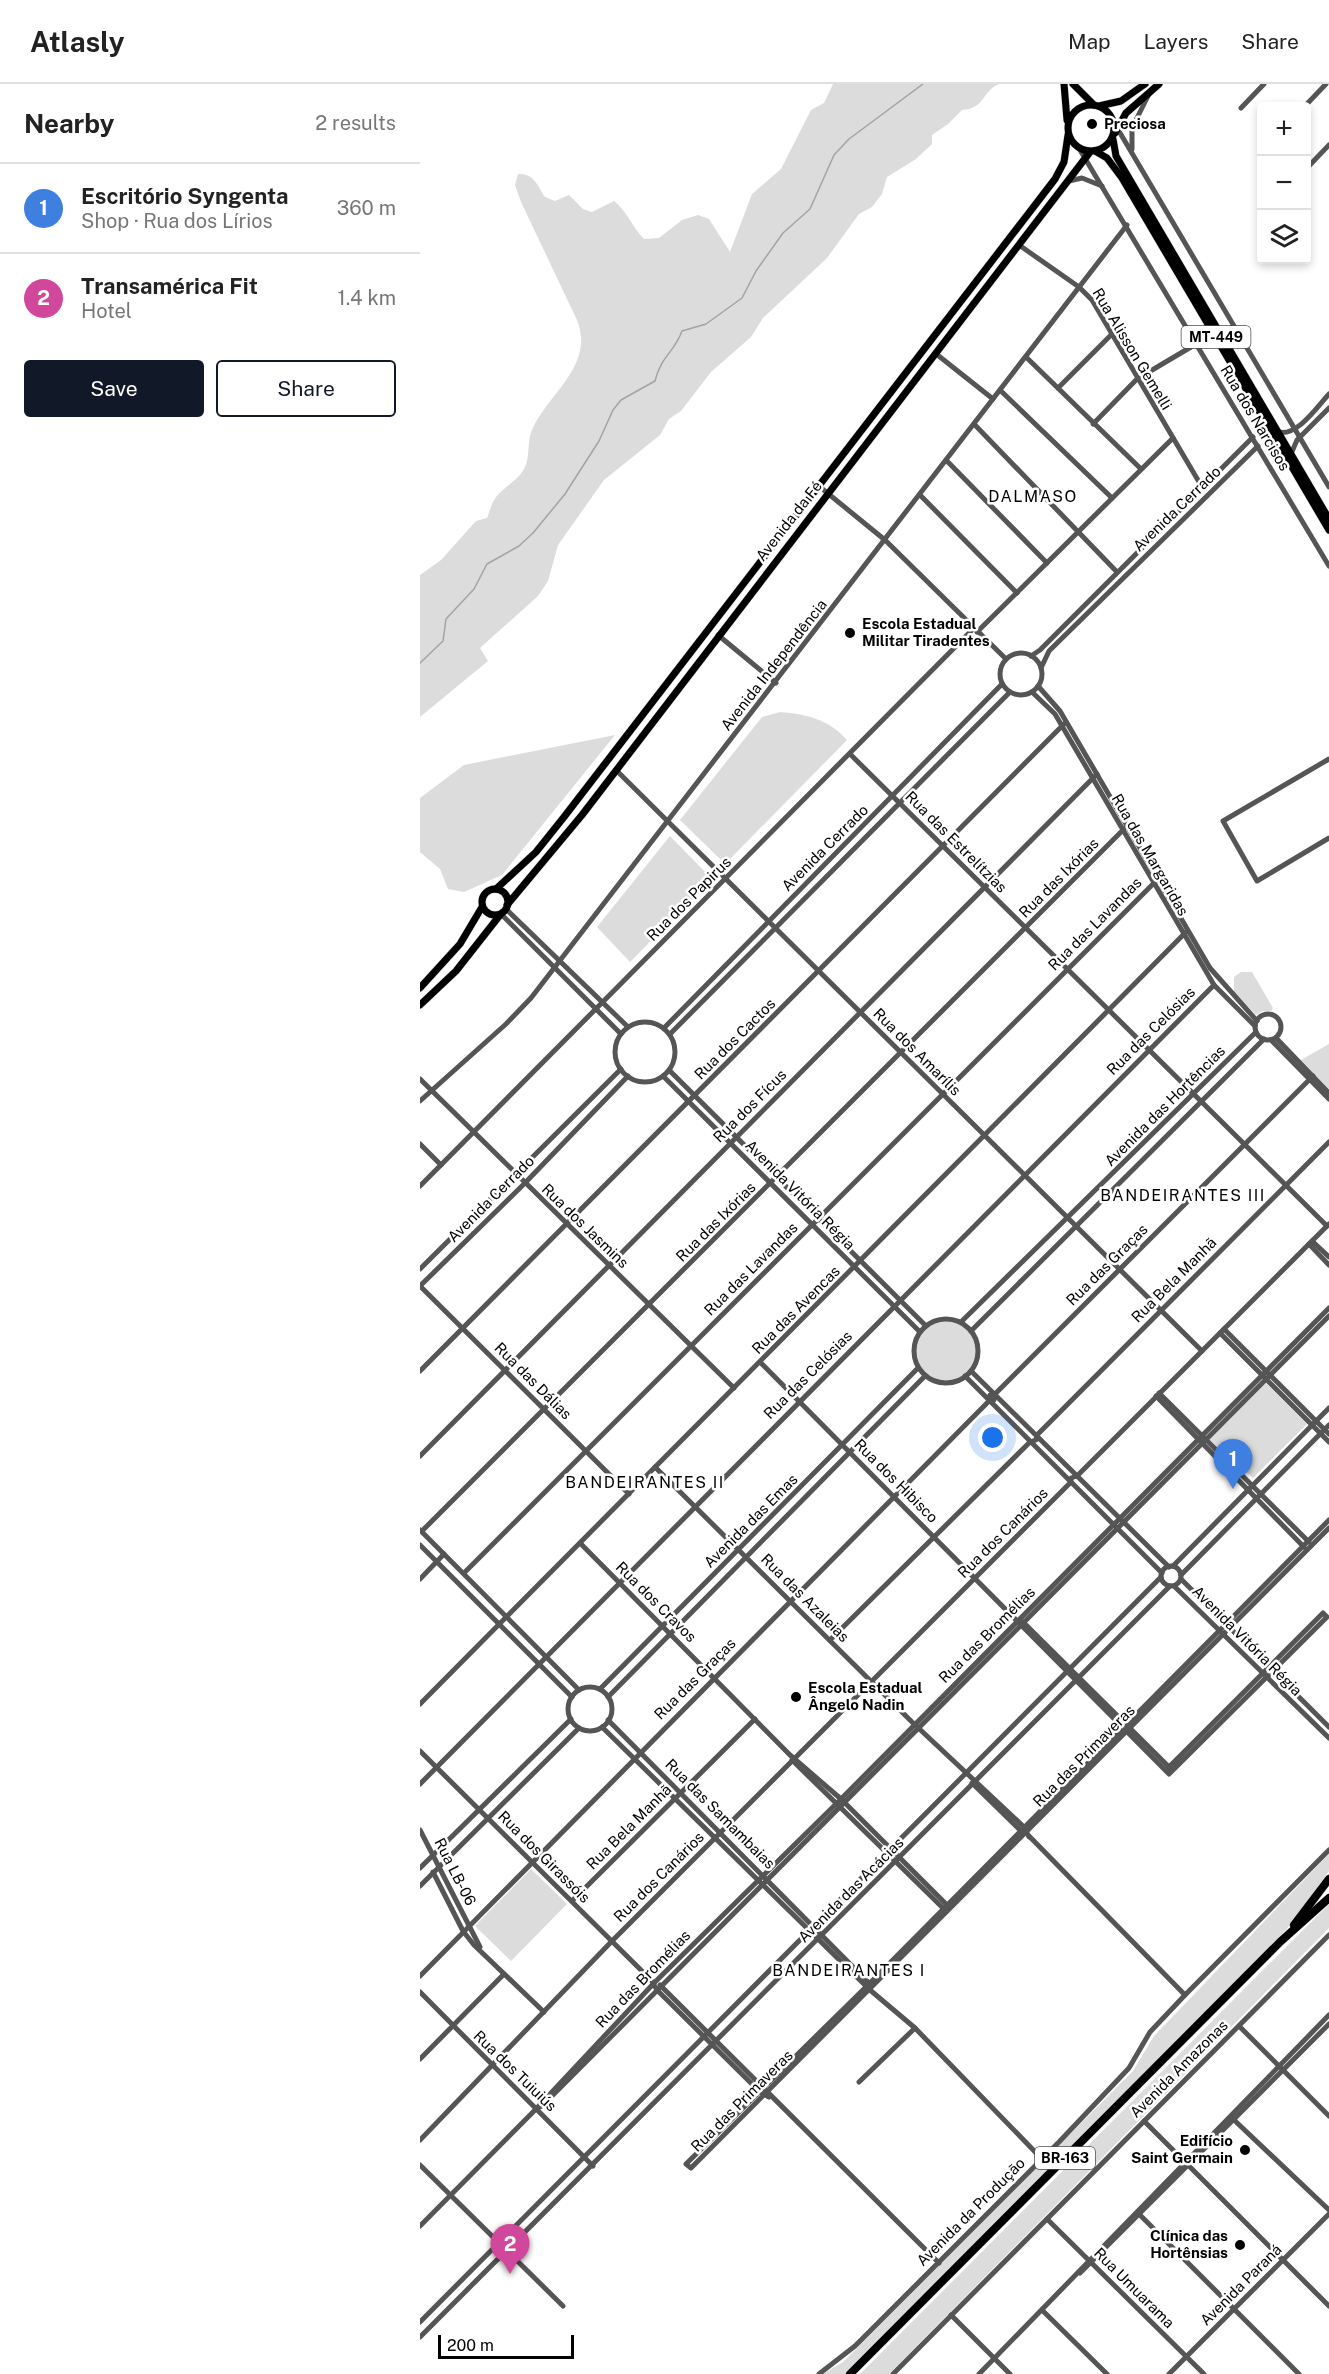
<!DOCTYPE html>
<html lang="en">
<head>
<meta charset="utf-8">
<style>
  :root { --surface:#fff; --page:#f6f6f6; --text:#222; --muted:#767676; --line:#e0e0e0; --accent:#111827 }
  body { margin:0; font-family:"Public Sans",sans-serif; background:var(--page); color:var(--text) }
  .controls { position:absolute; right:18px; top:18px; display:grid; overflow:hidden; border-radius:6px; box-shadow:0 3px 9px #0003 }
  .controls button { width:54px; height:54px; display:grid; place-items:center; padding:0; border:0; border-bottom:2px solid var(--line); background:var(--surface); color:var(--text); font:30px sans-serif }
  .scale { position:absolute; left:18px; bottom:15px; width:136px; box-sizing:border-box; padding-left:6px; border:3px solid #000; border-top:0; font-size:16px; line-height:21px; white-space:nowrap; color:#000; -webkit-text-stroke:4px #fff; paint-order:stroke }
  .you { position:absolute; left:573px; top:1354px; width:21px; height:21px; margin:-15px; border:4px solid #fff; border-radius:50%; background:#1a73e8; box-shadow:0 0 0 9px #1a73e833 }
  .badge { display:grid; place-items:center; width:39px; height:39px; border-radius:50%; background:var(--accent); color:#fff; font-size:20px; font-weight:700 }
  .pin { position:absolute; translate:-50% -50px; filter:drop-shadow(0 2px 3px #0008) }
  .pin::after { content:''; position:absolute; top:32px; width:21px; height:18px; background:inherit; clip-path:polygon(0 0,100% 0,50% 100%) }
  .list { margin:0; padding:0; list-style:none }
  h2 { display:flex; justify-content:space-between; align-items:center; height:78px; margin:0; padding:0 24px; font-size:26px }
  h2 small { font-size:20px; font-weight:400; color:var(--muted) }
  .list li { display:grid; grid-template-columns:39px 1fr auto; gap:18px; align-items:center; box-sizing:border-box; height:90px; padding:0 24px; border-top:2px solid var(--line) }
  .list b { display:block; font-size:22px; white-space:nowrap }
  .list p { margin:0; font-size:20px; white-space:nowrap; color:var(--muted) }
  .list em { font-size:20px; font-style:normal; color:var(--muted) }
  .actions { display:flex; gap:12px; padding:18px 24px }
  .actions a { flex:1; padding:14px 0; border:2px solid var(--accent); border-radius:6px; text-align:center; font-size:21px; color:var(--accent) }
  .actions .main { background:var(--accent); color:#fff }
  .icon { flex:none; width:33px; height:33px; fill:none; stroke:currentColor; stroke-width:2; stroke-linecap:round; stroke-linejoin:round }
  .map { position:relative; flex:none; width:909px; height:2290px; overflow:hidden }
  header { display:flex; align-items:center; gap:36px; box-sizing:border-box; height:84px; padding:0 30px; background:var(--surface); border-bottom:2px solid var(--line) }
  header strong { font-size:28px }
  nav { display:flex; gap:33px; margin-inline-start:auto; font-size:21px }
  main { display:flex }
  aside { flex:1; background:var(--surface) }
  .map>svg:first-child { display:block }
  .green { fill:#dcdcdc }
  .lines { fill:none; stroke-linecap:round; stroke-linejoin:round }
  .stream { stroke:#a3a3a3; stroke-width:1.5 }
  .major-casing { stroke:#dbdbdb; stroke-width:8 }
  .highway-casing { stroke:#dbdbdb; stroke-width:9 }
  .minor { stroke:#555; stroke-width:5 }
  .major { stroke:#000; stroke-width:7 }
  .highway { stroke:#000; stroke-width:8 }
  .poi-dot { fill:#000; stroke:#fff; stroke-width:2 }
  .labels { text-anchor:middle; stroke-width:5; stroke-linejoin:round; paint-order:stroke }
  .shield { fill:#fff; stroke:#4c4c4c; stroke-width:1.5 }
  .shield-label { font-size:14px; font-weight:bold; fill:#000 }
  .poi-label { font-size:15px; font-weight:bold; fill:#000; stroke:#fff; text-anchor:start }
  .street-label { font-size:15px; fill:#000; stroke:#fff }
  .neighbourhood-label { font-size:16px; letter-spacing:1.5px; fill:#000; stroke:#fff }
</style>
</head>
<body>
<header>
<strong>Atlasly</strong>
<nav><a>Map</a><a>Layers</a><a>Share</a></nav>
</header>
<main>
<aside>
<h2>Nearby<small>2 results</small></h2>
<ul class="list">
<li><span class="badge" style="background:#3f7fe0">1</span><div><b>Escritório Syngenta</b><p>Shop · Rua dos Lírios</p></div><em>360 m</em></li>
<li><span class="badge" style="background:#d1479c">2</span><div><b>Transamérica Fit</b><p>Hotel</p></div><em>1.4 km</em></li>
</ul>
<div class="actions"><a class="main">Save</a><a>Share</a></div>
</aside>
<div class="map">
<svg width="909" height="2290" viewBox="0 0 909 2290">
  <rect width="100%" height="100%" fill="#fff"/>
  <g class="green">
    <path d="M 413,0 L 579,0 C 561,8 566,24 542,26 L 528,40 L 512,51 L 512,60 L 496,75 L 467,93 L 462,110 L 452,123 L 439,130 L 407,174 L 343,234 L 331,253 L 291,288 L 261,327 L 249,335 L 240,351 L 184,396 L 138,461 L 128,497 L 118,512 L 60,564 L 68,577 L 0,633 L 0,491 L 21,476 L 56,437 L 67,434 C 70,427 72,418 76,413 C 85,402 100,395 105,383 C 110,372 107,357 112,346 C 129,308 175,282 157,236 L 101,118 L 95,101 L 98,90 C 114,89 117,101 125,113 L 135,117 L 149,111 L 163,125 L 172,128 L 194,117 C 207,127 212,143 224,155 L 239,154 L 262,136 L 278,131 L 289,135 L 310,168 L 332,110 L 361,85 L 391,26 L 404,19 Z"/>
    <path d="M 360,628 C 386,630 408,635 427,656 L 305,780 L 260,736 L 342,633 Z"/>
    <path d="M 195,651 L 82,791 L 44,808 L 28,805 L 20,785 L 0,768 L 0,714 L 44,681 Z"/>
    <path d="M 250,752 L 292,795 L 210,878 L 177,843 Z"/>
    <path d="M 821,888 L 832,888 L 853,924 L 851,927 L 843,927 L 836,931 L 814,908 L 814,893 Z"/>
    <path d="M 909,960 L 909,1005 L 881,976 Z"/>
    <circle cx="526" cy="1267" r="30"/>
    <path d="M 846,1299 L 887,1340 L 833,1394 L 789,1355 Z"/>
    <path d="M 909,1770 L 909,1787 L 867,1845 L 427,2290 L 403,2290 L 423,2278 L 713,1987 L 734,1952 Z"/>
    <path d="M 111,1785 L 147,1820 L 91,1877 L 55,1842 Z"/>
    <path d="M 909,1820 L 909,1844 L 469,2290 L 440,2290 Z"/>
  </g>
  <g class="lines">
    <path class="stream" d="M 0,579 L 23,557 L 26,535 L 54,505 L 67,480 L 99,462 L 113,449 L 145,410 L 179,357 L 193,326 L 201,316 L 235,297 C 241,272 254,269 262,247 L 286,240 L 322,214 L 336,187 L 363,149 L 390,125 L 414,71 L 429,55 L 503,0"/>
    <g class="major-casing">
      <g id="major">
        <path d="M 644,0 L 647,36"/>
        <path d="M 653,0 L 674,21"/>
        <circle cx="671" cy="44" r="23"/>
        <path d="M 679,22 L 701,17 L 725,0"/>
        <path d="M 695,49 L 706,29 L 739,0"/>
        <path d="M 693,55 L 696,72 L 909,435"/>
        <path d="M 675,67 L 687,74 L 702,94 L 909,446"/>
        <circle cx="75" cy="818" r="13"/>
        <path d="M 76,805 L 116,768 L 144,733 L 635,95 L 644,78 L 648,51"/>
        <path d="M 87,821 L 162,731 L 670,68"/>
        <path d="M 0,904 L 40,860 L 62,823"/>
        <path d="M 0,921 L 36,887 L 80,831"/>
      </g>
    </g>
    <g class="highway-casing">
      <g id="highway">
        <path d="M 874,1841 L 909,1795"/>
        <path d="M 430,2290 L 860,1858 L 909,1814"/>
      </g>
    </g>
    <g class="minor">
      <path d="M 885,22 L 906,0"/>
      <path d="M 821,24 L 844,0"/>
      <path d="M 693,37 L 909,403"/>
      <path d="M 712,65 L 712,44 L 728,12"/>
      <path d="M 660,66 L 909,482"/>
      <path d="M 886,85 L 909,61"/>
      <path d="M 649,97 L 662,94 L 682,102"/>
      <path d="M 599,161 L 659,203 L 672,216 L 782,403"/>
      <path d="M 515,269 L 573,315"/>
      <path d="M 606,273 L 721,385"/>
      <path d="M 638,304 L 691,251"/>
      <path d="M 580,306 L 692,414"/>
      <path d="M 554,340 L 697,488"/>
      <path d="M 673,340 L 717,295 L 776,260"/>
      <path d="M 858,348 C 877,353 897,323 909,310"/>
      <path d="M 871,370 L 877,356 L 909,324"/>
      <path d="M 526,376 L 627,479"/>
      <path d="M 400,403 L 465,456 L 586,575"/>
      <path d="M 500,411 L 597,509"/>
      <path d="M 557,548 L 753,354"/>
      <path d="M 298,551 L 356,599"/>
      <circle cx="601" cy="590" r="21"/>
      <path d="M 611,572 L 620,566 L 833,353"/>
      <path d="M 621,584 L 629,567 L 838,362"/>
      <path d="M 618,602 L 640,627 L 790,884 L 837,937"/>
      <path d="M 612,608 L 635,630 L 787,889 L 794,901 L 835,942"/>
      <path d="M 430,670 L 907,1142"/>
      <path d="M 909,675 L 803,737 L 837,797 L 909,754"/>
      <path d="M 196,686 L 782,1267"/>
      <path d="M 86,825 L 208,943"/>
      <path d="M 81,830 L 201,950"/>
      <circle cx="848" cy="943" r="13"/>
      <circle cx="225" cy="968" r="30"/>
      <path d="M 244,944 L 582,600"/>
      <path d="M 250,950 L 590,608"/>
      <path d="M 856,954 L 909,1009"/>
      <path d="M 851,956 L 909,1015"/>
      <path d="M 249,986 L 505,1241"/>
      <path d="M 243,992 L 499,1247"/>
      <path d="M 0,995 L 314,1304"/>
      <path d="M 0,1017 L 86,940 L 111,914 L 707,141"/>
      <path d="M 0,1060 L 21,1081"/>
      <path d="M 0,1102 L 554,544"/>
      <path d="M 892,1157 L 909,1173"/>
      <path d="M 889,1160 L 909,1181"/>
      <path d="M 0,1185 L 201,985"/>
      <path d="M 0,1202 L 104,1100 L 208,992"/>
      <path d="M 0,1202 L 209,1410"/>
      <circle cx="526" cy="1267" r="32"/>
      <path d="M 541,1238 L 836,948"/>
      <path d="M 804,1245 L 909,1350"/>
      <path d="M 551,1247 L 844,955"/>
      <path d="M 800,1249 L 909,1358"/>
      <path d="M 341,1279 L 749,1690 L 907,1533 L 903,1529 L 746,1686"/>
      <path d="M 0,1287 L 646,638"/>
      <path d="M 551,1287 L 749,1483"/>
      <path d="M 545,1292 L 742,1489"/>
      <path d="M 739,1309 L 889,1458"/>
      <path d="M 736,1312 L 884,1463"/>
      <path d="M 569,1317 L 570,1311 L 575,1310 L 893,992"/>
      <path d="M 0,1372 L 677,690"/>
      <path d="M 235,1383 L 492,1638 L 604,1743 L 609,1753"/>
      <path d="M 909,1436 L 450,1899 L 266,2080 L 271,2084 L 909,1444"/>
      <path d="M 0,1446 L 159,1606"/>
      <path d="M 2,1447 L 707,742"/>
      <path d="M 160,1459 L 370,1671 L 421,1715 L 528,1822"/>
      <path d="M 0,1461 L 152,1613"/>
      <path d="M 753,1482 L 909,1324"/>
      <circle cx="751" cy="1492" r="10"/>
      <path d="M 44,1489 L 738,795"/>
      <path d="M 761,1491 L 909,1341"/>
      <path d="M 0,1495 L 24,1470"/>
      <path d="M 761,1495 L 909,1643"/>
      <path d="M 754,1502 L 909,1654"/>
      <path d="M 603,1538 L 749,1683"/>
      <path d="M 410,1556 L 610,1358 L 616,1356 L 617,1351 L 909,1058"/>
      <circle cx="170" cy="1625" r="22"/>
      <path d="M 180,1605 L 498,1284"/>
      <path d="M 188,1613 L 505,1292"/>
      <path d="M 0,1620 L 767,847"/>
      <path d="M 188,1636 L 451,1901"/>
      <path d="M 182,1643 L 450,1906 L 495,1944 L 621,2074"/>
      <path d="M 0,1667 L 231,1896 L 237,1906 L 339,2007 L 349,2013"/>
      <path d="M 372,1676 L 526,1827"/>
      <path d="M 552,1699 L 601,1747"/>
      <path d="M 0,1700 L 794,901"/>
      <path d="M 0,1746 L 60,1863"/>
      <path d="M 609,1752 L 765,1911"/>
      <path d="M 0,1784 L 151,1635"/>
      <path d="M 13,1788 L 43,1847 L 54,1861 L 124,1928"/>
      <path d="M 0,1802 L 159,1644"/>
      <path d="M 152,1817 L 335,1635"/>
      <path d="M 0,1892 L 569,1317 L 574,1316 L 575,1310"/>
      <path d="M 240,1901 L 519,2179"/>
      <path d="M 0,1908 L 173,2082"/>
      <path d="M 819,1942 L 909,2032"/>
      <path d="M 0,1975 L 84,1890"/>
      <path d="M 439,1998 L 495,1944"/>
      <path d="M 117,2024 L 122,2022 L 909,1232"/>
      <path d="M 812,2034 L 909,2126"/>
      <path d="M 724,2037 L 909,2222"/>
      <path d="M 0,2056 L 192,1857 L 651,1398 L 651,1394 L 657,1392 L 909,1140"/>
      <path d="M 0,2081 L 143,2222"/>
      <path d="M 719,2130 L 879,2290"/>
      <path d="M 627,2135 L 784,2290"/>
      <path d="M 0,2142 L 117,2024 L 235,1898 L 418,1718 L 909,1224"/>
      <path d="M 660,2189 L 909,1940"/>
      <path d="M 622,2226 L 687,2290"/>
      <path d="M 531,2231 L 590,2290"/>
      <path d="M 0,2238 L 741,1493"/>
      <path d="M 0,2253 L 750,1502"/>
      <path d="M 399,2290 L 435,2262 L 639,2058 L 709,1984 L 730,1948 L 765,1911 L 909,1766"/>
      <path d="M 473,2290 L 909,1851"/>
      <path d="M 559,2290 L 909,1931"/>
      <path d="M 749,2290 L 909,2130"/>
    </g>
    <use href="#major" class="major"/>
    <use href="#highway" class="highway"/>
  </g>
  <g class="poi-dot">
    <circle cx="672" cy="40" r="6"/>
    <circle cx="430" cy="549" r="6"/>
    <circle cx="376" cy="1613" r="6"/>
    <circle cx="825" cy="2066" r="6"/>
    <circle cx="820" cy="2161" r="6"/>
  </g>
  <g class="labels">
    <g class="shield">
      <rect x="761.5" y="242" width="69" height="22" rx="4.5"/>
      <rect x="615" y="2063" width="60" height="22" rx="4.5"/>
    </g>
    <g class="shield-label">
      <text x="796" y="258">MT-449</text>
      <text x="645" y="2079">BR-163</text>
    </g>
    <g class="poi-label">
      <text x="684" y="45">Preciosa</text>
      <text x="442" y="545">Escola Estadual<tspan x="442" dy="17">Militar Tiradentes</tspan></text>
      <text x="388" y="1609">Escola Estadual<tspan x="388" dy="17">Ângelo Nadin</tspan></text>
      <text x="813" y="2062" text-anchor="end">Edifício<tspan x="813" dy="17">Saint Germain</tspan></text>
      <text x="808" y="2157" text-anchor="end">Clínica das<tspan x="808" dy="17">Hortênsias</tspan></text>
    </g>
    <g class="street-label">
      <text transform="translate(712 265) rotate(59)" y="5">Rua Alisson Gemelli</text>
      <text transform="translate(835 334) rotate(59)" y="5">Rua dos Narcisos</text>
      <text transform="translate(757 425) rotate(-44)" y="5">Avenida Cerrado</text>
      <text transform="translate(369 437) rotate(-52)" y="5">Avenida da Fé</text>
      <text transform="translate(354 581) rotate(-52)" y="5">Avenida Independência</text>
      <text transform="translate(536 758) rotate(45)" y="5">Rua das Estrelítzias</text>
      <text transform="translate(405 764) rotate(-45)" y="5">Avenida Cerrado</text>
      <text transform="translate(730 771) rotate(60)" y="5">Rua das Margaridas</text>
      <text transform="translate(639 794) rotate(-45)" y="5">Rua das Ixórias</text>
      <text transform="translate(269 815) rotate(-45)" y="5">Rua dos Papirus</text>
      <text transform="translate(675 840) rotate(-45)" y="5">Rua das Lavandas</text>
      <text transform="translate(731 947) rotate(-45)" y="5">Rua das Celósias</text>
      <text transform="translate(315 955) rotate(-45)" y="5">Rua dos Cactos</text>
      <text transform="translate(497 968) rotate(45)" y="5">Rua dos Amarílis</text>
      <text transform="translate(330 1022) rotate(-45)" y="5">Rua dos Fícus</text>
      <text transform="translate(745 1022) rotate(-45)" y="5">Avenida das Hortências</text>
      <text transform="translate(380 1111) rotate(45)" y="5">Avenida Vitória Régia</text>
      <text transform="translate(71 1115) rotate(-45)" y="5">Avenida Cerrado</text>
      <text transform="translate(296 1138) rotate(-45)" y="5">Rua das Ixórias</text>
      <text transform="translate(165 1142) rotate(44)" y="5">Rua dos Jasmins</text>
      <text transform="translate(687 1181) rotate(-45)" y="5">Rua das Graças</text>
      <text transform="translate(331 1185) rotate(-45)" y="5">Rua das Lavandas</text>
      <text transform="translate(754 1196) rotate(-45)" y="5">Rua Bela Manhã</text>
      <text transform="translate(376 1226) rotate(-45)" y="5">Rua das Avencas</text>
      <text transform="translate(388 1291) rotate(-45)" y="5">Rua das Celósias</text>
      <text transform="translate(113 1297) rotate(45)" y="5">Rua das Dálias</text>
      <text transform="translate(476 1397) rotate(45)" y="5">Rua dos Hibisco</text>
      <text transform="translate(331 1437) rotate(-45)" y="5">Avenida das Emas</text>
      <text transform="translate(583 1449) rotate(-45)" y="5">Rua dos Canários</text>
      <text transform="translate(385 1514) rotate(45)" y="5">Rua das Azaleias</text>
      <text transform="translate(236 1518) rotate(45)" y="5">Rua dos Cravos</text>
      <text transform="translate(567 1551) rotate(-45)" y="5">Rua das Bromélias</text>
      <text transform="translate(827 1557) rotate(45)" y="5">Avenida Vitória Régia</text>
      <text transform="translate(275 1595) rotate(-45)" y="5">Rua das Graças</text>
      <text transform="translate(664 1672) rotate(-45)" y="5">Rua das Primaveras</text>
      <text transform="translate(300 1730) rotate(45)" y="5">Rua das Samambaias</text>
      <text transform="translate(209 1743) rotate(-45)" y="5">Rua Bela Manhã</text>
      <text transform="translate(124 1773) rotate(45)" y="5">Rua dos Girassóis</text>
      <text transform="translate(35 1788) rotate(63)" y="5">Rua LB-06</text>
      <text transform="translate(239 1793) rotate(-45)" y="5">Rua dos Canários</text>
      <text transform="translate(431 1806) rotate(-45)" y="5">Avenida das Acácias</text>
      <text transform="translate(223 1895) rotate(-46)" y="5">Rua das Bromélias</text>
      <text transform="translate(759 1985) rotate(-45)" y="5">Avenida Amazonas</text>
      <text transform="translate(95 1987) rotate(44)" y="5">Rua dos Tuiuiús</text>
      <text transform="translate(322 2017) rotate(-45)" y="5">Rua das Primaveras</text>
      <text transform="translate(551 2128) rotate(-45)" y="5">Avenida da Produção</text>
      <text transform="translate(821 2201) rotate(-45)" y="5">Avenida Paraná</text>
      <text transform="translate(714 2204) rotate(45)" y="5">Rua Umuarama</text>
    </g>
    <g class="neighbourhood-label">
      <text x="613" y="418">DALMASO</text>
      <text x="763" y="1117">BANDEIRANTES III</text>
      <text x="225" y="1404">BANDEIRANTES II</text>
      <text x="429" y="1892">BANDEIRANTES I</text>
    </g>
  </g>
</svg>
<div class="controls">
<button>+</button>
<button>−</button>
<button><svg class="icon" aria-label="layers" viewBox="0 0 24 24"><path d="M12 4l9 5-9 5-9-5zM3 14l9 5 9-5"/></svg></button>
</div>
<div class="scale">200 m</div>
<div class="you"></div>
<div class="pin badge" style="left:813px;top:1405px;background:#3f7fe0">1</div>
<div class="pin badge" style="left:90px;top:2190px;background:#d1479c">2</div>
</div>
</main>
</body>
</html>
